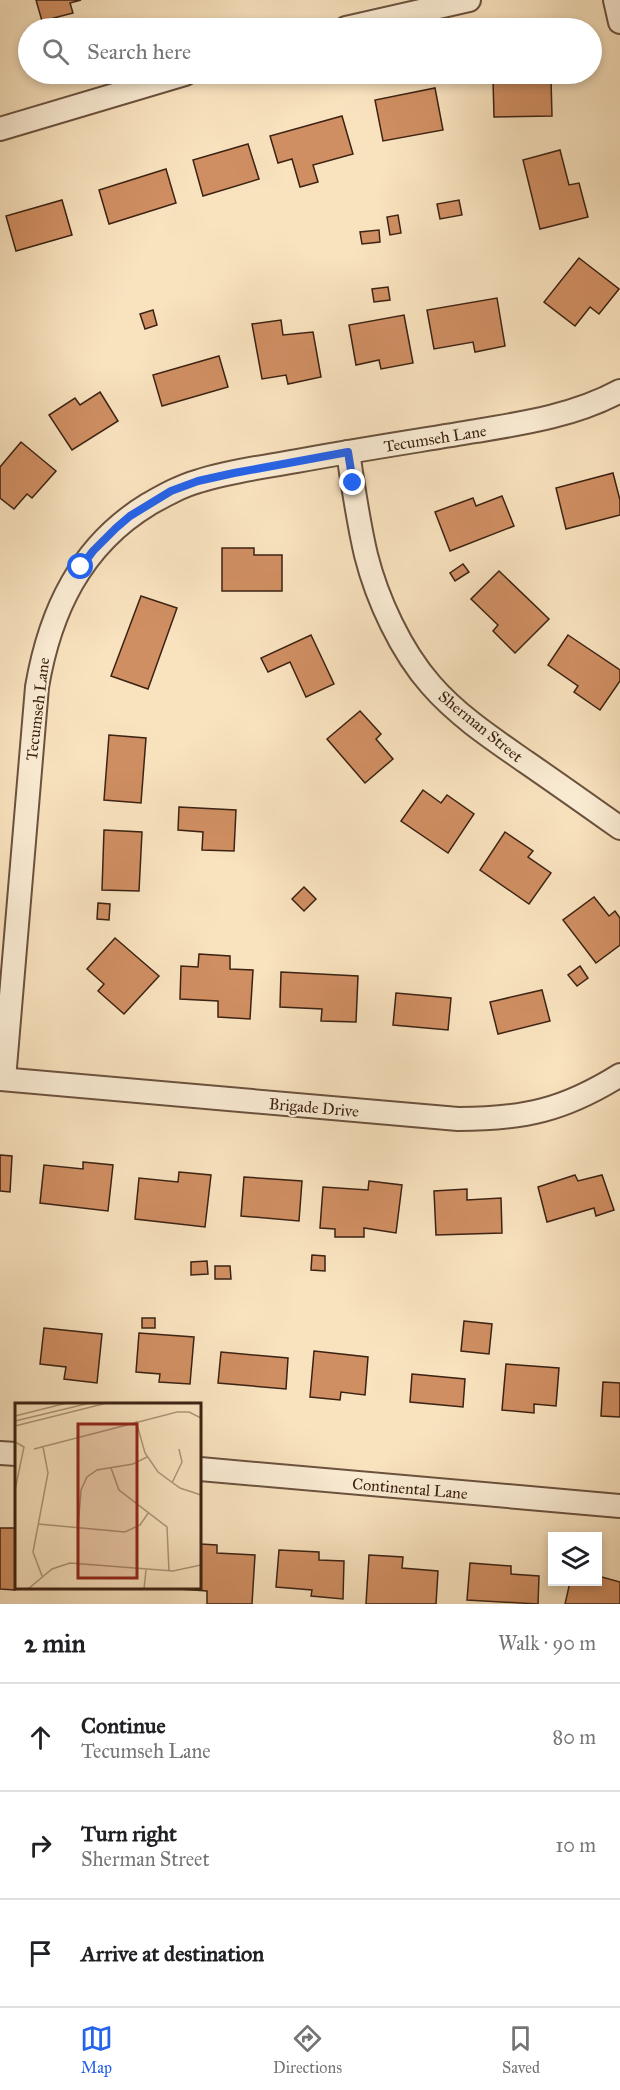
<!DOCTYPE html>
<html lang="en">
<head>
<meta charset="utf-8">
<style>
  :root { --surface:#fff; --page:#f2f2f2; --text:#202124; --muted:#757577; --line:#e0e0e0; --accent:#2563eb }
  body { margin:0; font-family:"IM FELL Great Primer",serif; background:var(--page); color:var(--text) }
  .controls { position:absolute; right:18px; bottom:18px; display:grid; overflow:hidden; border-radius:0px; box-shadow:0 3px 9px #0003 }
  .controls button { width:54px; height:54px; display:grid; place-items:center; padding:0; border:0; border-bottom:2px solid var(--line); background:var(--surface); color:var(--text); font:30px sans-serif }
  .stop { position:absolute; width:18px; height:18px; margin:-14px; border:4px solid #2563eb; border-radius:50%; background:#fff }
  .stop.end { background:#2563eb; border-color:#fff; box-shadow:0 2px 6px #0008 }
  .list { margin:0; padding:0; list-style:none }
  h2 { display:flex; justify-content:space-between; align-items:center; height:78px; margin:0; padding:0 24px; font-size:26px }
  h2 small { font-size:20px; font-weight:400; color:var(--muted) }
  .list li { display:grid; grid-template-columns:39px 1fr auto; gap:18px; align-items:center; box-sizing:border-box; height:108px; padding:0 24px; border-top:2px solid var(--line) }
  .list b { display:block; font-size:22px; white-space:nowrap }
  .list p { margin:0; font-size:20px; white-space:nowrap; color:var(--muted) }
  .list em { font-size:20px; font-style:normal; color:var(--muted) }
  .icon { flex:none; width:33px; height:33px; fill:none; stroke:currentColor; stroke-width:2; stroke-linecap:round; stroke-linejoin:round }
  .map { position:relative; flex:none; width:620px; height:1604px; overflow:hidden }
  .search { position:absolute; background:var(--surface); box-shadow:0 3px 9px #0003; left:18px; right:18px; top:18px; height:66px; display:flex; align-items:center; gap:15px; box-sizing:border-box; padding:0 21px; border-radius:33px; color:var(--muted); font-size:22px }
  .sheet { height:402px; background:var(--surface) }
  nav { display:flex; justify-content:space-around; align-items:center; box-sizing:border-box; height:84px; border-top:2px solid var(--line); background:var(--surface); font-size:16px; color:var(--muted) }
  nav a { display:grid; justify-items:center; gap:3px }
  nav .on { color:var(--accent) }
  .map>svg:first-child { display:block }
  .building { fill:#d08f63; stroke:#3c2213; stroke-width:1.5 }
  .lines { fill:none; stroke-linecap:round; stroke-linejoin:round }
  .minor-casing { stroke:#6b523e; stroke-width:26 }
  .minor { stroke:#fbedd5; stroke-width:22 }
  .route { stroke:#2563eb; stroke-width:8 }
  .labels { text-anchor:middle; stroke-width:4.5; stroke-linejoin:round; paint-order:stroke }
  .street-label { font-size:16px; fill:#3c2213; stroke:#fbedd5 }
  .inset-road { fill:none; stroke:#ad967a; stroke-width:1.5 }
  .view { fill:#8f2418; fill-opacity:0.15; stroke:#8f2418; stroke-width:3 }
  .inset-edge { fill:none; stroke:#3c2213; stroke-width:3 }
</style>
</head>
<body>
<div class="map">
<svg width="620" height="1604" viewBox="0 0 620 1604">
  <rect width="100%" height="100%" fill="#f9e3bf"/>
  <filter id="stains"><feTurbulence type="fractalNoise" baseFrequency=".00333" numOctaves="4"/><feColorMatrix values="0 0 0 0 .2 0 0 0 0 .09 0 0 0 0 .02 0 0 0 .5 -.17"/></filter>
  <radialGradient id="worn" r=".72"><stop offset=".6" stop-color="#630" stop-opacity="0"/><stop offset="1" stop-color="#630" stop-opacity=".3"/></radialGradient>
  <g class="building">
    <path d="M 36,0 L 81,0 L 70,3 L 73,13 L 42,21 Z"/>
    <path d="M 551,79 L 552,116 L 494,117 L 493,80 Z"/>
    <path d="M 435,88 L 443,130 L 383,141 L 375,100 Z"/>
    <path d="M 342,116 L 353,154 L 313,165 L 318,182 L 300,187 L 292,159 L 278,163 L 270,136 Z"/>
    <path d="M 248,144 L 259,179 L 203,196 L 193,160 Z"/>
    <path d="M 560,150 L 569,185 L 579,183 L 588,217 L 540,229 L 523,160 Z"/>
    <path d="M 166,169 L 176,203 L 109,224 L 99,190 Z"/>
    <path d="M 62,200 L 72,235 L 16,251 L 6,216 Z"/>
    <path d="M 459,200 L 462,215 L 440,219 L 437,204 Z"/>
    <path d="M 398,215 L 401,233 L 390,235 L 387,217 Z"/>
    <path d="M 379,230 L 380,242 L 362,244 L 360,232 Z"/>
    <path d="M 579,258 L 619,289 L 599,314 L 590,307 L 575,326 L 544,302 Z"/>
    <path d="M 388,287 L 390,300 L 374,302 L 372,289 Z"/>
    <path d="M 497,298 L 505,346 L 475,352 L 473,342 L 434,349 L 427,310 Z"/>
    <path d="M 153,310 L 157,325 L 145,329 L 140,314 Z"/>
    <path d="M 404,315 L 413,363 L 381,369 L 379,360 L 356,365 L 349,325 Z"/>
    <path d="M 281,320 L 283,335 L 313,332 L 321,377 L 288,384 L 286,375 L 262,379 L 252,324 Z"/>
    <path d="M 219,356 L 228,387 L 162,406 L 153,375 Z"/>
    <path d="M 100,392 L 118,421 L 72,450 L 49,415 L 75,398 L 80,405 Z"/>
    <path d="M 21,442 L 56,471 L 32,498 L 27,494 L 14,509 L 0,498 L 0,467 Z"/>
    <path d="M 613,473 L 620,500 L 620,515 L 566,529 L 556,488 Z"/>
    <path d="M 502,496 L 514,526 L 450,551 L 435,512 L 473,498 L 476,506 Z"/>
    <path d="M 222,548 L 254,548 L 254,555 L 282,555 L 282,591 L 222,591 Z"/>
    <path d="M 463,564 L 469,572 L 455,581 L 450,573 Z"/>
    <path d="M 499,571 L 549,619 L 515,653 L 493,631 L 498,625 L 471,599 Z"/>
    <path d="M 141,596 L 177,608 L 148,689 L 111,676 Z"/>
    <path d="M 311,635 L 334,684 L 306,697 L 290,662 L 268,672 L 261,658 Z"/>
    <path d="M 568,635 L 620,670 L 620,681 L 600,710 L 574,692 L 578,686 L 548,665 Z"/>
    <path d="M 360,711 L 381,734 L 376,739 L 393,759 L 365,783 L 327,739 Z"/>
    <path d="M 109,735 L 146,738 L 141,803 L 104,800 Z"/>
    <path d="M 423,790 L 441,803 L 447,795 L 474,814 L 448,853 L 401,821 Z"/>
    <path d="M 179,807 L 236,810 L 234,851 L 202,850 L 203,832 L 178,830 Z"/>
    <path d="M 104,830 L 142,832 L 139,891 L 102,890 Z"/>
    <path d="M 505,832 L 533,851 L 528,857 L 551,873 L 529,904 L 480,870 Z"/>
    <path d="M 304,887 L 316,899 L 304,911 L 292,899 Z"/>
    <path d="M 594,897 L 609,916 L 615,911 L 620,918 L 620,945 L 596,963 L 563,920 Z"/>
    <path d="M 98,903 L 110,904 L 109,920 L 97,919 Z"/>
    <path d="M 115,938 L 159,976 L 124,1014 L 98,991 L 104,984 L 87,969 Z"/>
    <path d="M 199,954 L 230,956 L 230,969 L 253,970 L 250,1019 L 218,1017 L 218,1001 L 180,999 L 181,966 L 198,967 Z"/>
    <path d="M 580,966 L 588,978 L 577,986 L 568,975 Z"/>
    <path d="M 281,972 L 358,976 L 356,1022 L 321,1021 L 322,1009 L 280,1007 Z"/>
    <path d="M 542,990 L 550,1021 L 498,1034 L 490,1002 Z"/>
    <path d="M 396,993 L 451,998 L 448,1030 L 393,1025 Z"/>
    <path d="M 0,1155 L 12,1156 L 10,1192 L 0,1191 Z"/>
    <path d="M 83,1162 L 113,1165 L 108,1211 L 40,1203 L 44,1165 L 83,1169 Z"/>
    <path d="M 179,1172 L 211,1175 L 205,1227 L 135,1219 L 139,1178 L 178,1182 Z"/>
    <path d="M 575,1175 L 578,1181 L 602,1175 L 614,1210 L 596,1216 L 594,1208 L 547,1222 L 538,1187 Z"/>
    <path d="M 244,1177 L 302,1181 L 299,1221 L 241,1216 Z"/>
    <path d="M 369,1181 L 402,1185 L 396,1233 L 364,1228 L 364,1237 L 335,1237 L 335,1229 L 320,1228 L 323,1187 L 368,1190 Z"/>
    <path d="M 467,1189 L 467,1200 L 501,1198 L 502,1233 L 436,1235 L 434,1191 Z"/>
    <path d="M 312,1255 L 325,1256 L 325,1271 L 311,1270 Z"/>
    <path d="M 207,1261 L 208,1274 L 191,1275 L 191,1262 Z"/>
    <path d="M 215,1266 L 230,1266 L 231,1279 L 215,1279 Z"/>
    <rect x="142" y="1318" width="13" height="10"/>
    <path d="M 464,1321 L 492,1324 L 489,1354 L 461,1351 Z"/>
    <path d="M 44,1328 L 102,1334 L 97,1383 L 64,1379 L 66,1367 L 40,1364 Z"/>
    <path d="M 139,1333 L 194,1337 L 190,1384 L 159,1382 L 160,1374 L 136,1372 Z"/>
    <path d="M 314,1351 L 368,1357 L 365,1395 L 341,1392 L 340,1400 L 310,1397 Z"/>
    <path d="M 221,1352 L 288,1358 L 286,1389 L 218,1383 Z"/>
    <path d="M 506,1364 L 559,1368 L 556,1406 L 534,1404 L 534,1413 L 502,1410 Z"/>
    <path d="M 412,1374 L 465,1379 L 463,1407 L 410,1402 Z"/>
    <path d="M 603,1382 L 620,1383 L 620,1417 L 601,1416 Z"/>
    <path d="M 0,1528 L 16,1528 L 15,1590 L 0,1589 Z"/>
    <path d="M 200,1544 L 217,1545 L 217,1553 L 255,1555 L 252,1604 L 207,1604 L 207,1591 L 180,1589 L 180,1588 L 200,1588 Z"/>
    <path d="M 279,1550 L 319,1552 L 319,1560 L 344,1561 L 343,1599 L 311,1596 L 312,1590 L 276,1587 Z"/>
    <path d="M 369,1555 L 403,1557 L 402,1568 L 438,1571 L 436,1604 L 366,1604 Z"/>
    <path d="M 470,1563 L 511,1566 L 511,1574 L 539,1576 L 538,1604 L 467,1600 Z"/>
    <path d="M 598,1576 L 620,1582 L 620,1604 L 565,1604 L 570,1582 L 579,1582 L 593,1585 L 594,1582 L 598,1582 Z"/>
  </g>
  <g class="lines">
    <g class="minor-casing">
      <g id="minor">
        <path d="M 615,0 L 620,22"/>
        <path d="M 346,28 L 469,0"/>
        <path d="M 0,129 L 185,74"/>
        <path d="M 348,452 C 353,486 358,521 366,555 C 377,599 401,651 431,685 C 458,716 493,739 526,762 C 558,784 589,806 620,828"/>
        <path d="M 0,1079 L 458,1119 C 524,1119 564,1110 620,1075"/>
        <path d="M 4,1079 L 37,687 C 50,611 81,545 149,504 C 165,495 181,486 199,481 C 230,471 264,467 297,461 C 356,450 416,441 476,431 C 525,423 576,415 620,391"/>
        <path d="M 0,1453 L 16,1454"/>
        <path d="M 200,1469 L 620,1506"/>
      </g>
    </g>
    <use href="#minor" class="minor"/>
  </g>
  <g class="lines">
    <path class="route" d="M 81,567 L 93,551 L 116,528 L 130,516 L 171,491 L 198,481 L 234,473 L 348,452 L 353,483"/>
  </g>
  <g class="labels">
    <g class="street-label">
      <text transform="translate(435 438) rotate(-9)" y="6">Tecumseh Lane</text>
      <text transform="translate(37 709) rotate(-83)" y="6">Tecumseh Lane</text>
      <text transform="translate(481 726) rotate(39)" y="6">Sherman Street</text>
      <text transform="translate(314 1107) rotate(5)" y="6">Brigade Drive</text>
      <text transform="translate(410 1488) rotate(5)" y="6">Continental Lane</text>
    </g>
  </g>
  <g transform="translate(15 1403)">
    <rect width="186" height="186" fill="#f9e3bf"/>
    <path class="inset-road" d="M 0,13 L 52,0M 0,18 L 75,0M 121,18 L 130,50 L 143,69 L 165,85 L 186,92M 0,23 L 92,0M 0,39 L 9,44 L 0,87M 19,46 L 162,9 L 174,9 L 186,15M 96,65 L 104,87 L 152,124 L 154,168M 157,80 L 167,59 L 164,46M 23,121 L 110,129 L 125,122 L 134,109M 63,125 L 66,87 L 72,74 L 82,67 L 118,61 L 132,54M 27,173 L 18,149 L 33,70 L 28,44M 13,186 L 37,166 L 55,160 L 158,168 L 186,162M 129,186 L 131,167"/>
    <path class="view" d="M 63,21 L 122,21 L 122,175 L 63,175 Z"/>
    <rect width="186" height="186" class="inset-edge"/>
  </g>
  <rect width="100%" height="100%" filter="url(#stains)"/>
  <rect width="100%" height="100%" fill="url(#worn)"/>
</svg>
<div class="controls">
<button><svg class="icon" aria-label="layers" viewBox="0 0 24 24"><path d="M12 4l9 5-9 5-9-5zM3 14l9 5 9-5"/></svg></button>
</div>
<div class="stop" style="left:81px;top:567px"></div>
<div class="stop end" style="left:353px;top:483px"></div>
<div class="search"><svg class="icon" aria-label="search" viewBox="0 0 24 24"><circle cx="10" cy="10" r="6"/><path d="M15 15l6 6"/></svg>Search here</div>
</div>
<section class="sheet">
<h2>2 min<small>Walk · 90 m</small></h2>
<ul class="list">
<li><svg class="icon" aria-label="ahead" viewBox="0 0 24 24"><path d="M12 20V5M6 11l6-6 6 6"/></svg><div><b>Continue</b><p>Tecumseh Lane</p></div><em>80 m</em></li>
<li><svg class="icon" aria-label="right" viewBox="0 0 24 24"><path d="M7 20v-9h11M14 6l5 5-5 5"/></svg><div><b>Turn right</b><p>Sherman Street</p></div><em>10 m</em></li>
<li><svg class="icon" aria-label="arrive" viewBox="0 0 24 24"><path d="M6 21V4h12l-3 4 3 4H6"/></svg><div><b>Arrive at destination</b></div></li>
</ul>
</section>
<nav>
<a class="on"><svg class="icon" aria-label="map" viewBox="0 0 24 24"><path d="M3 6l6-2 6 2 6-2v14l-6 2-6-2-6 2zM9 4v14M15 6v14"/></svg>Map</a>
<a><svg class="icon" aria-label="directions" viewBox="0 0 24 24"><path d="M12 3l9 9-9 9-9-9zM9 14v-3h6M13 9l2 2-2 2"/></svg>Directions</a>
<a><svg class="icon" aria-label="saved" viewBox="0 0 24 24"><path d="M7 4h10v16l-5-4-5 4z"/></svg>Saved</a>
</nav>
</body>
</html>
